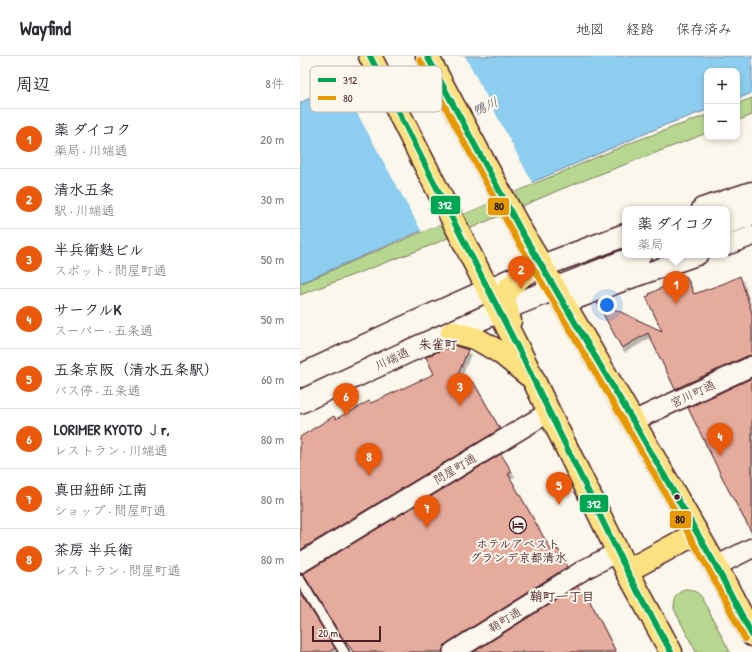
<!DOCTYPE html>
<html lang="ja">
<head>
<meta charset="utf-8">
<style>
  :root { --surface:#fff; --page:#f7f7f7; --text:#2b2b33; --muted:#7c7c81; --line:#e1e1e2; --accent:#ea580c }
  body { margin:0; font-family:"Patrick Hand","Klee One",sans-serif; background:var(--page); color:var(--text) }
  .controls { position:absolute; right:12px; top:12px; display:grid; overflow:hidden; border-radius:8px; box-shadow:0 2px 6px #0003 }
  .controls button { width:36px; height:36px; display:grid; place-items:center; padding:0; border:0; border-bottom:1px solid var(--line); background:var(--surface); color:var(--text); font:20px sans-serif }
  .scale { position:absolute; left:12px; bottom:10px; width:69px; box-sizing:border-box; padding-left:4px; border:2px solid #4a1f2b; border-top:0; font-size:11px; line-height:14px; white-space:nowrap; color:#4a1f2b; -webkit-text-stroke:3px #fbf7ec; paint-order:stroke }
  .you { position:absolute; left:307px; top:249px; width:14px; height:14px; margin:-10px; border:3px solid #fff; border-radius:50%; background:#1a73e8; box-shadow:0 0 0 6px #1a73e833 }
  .badge { display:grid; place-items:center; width:26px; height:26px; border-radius:50%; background:var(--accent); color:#fff; font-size:13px; font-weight:700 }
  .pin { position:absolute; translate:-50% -33px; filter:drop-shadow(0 1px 2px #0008) }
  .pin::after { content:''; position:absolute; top:21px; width:14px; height:12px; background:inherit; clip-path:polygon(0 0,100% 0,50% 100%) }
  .popup { position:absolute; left:322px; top:150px; width:108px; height:52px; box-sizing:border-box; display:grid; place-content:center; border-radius:8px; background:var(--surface); filter:drop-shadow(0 1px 3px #0005); font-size:13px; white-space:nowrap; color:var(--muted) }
  .popup b { font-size:15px; color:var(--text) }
  .popup::after { content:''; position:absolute; left:50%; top:100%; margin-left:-8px; border:8px solid transparent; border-top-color:var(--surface) }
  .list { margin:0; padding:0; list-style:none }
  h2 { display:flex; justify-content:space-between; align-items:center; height:52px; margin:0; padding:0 16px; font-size:17px }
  h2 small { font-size:13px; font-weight:400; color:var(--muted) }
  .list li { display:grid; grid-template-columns:26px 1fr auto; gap:12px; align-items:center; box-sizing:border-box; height:60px; padding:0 16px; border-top:1px solid var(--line) }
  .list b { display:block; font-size:15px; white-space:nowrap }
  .list p { margin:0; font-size:13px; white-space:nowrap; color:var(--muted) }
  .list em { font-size:13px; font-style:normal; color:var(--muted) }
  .map { position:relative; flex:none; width:452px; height:596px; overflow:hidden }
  header { display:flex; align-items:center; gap:24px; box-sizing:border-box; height:56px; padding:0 20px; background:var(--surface); border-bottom:1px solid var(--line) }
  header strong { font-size:19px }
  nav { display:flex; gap:22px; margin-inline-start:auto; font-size:14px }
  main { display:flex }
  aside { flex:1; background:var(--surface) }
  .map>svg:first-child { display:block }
  .green { fill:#b7d790; stroke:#807b5e }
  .water { fill:#8dcdef; stroke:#7287a1 }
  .pier { fill:#fbf7ec }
  .building { fill:#e5ac9d; stroke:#4a1f2b; filter:url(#shadow) }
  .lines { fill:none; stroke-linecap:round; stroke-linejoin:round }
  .service-casing { stroke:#4a1f2b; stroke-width:12 }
  .minor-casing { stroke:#4a1f2b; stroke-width:22 }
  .tertiary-casing { stroke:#4a1f2b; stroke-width:25 }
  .trunk-casing { stroke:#4a1f2b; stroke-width:25 }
  .service { stroke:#fbf7ec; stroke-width:9 }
  .minor { stroke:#fbf7ec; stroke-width:19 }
  .tertiary { stroke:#fbf7ec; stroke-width:22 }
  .trunk { stroke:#fbe180; stroke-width:22 }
  .bus-1-casing { stroke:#fbf7ec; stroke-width:9 }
  .bus-2-casing { stroke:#fbf7ec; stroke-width:9 }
  .bus-1 { stroke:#00a651; stroke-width:6 }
  .bus-2 { stroke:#e69804; stroke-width:6 }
  .bus-dot { fill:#4a1f2b; stroke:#fbf7ec; stroke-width:1.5 }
  .labels { text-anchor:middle; stroke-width:4; stroke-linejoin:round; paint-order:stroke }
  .street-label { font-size:12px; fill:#4a1f2b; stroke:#fbf7ec }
  .poi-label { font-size:12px; font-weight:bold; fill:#4a1f2b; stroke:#fbf7ec }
  .water-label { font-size:13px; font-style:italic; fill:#5e5366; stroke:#fbf7ec }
  .neighbourhood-label { font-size:13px; font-weight:bold; fill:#4a1f2b; stroke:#fbf7ec }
  .key { fill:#fbf7ec; stroke:#c6b6b2; stroke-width:1 }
  .key-label { font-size:11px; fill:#4a1f2b }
  .line-badge { stroke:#fbf7ec; stroke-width:1.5 }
  .badge-label { font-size:11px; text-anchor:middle; font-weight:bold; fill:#fff }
  .pale-badge-label { font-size:11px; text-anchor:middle; font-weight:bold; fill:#111 }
</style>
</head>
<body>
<header>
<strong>Wayfind</strong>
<nav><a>地図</a><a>経路</a><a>保存済み</a></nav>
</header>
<main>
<aside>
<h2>周辺<small>8件</small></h2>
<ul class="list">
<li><span class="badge">1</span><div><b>薬 ダイコク</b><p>薬局 · 川端通</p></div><em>20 m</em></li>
<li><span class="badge">2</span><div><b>清水五条</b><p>駅 · 川端通</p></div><em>30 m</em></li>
<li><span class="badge">3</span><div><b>半兵衛麩ビル</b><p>スポット · 問屋町通</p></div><em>50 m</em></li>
<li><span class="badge">4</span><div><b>サークルK</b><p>スーパー · 五条通</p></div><em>50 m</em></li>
<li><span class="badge">5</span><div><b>五条京阪（清水五条駅）</b><p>バス停 · 五条通</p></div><em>60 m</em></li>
<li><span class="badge">6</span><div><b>LORIMER KYOTO Ｊr,</b><p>レストラン · 川端通</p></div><em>80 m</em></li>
<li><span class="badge">7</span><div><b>真田紐師 江南</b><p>ショップ · 問屋町通</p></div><em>80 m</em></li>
<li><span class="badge">8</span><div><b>茶房 半兵衛</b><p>レストラン · 問屋町通</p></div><em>80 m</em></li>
</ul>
</aside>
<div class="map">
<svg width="452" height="596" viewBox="0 0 452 596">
  <defs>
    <filter id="shadow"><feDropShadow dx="2.5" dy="4.5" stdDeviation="0" flood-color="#0004"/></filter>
  </defs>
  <rect width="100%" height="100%" fill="#fbf7ec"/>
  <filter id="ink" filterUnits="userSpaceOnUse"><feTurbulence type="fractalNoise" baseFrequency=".025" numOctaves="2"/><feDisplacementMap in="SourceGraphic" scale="8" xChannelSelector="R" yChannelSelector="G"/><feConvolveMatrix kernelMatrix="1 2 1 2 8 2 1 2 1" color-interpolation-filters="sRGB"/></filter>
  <g filter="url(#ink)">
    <g class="green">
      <path d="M 452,42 L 452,59 L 437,65 L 437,48 Z"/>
      <path d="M 407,59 L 407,77 L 264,132 L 127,191 L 0,239 L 0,228 L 330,87 Z"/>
      <path d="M 385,534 C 392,534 396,535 401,540 L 430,596 L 396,596 L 374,553 C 374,544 376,538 385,534 Z"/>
    </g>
    <path class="water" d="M 118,0 L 452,0 L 452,37 L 437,43 L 437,15 L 407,15 L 407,54 L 365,69 L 0,227 L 0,47 L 32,31 Z"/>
    <path class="pier" d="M 113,0 L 165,0 L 233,128 L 122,176 L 40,26 Z"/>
    <g class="building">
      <path d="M 386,220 L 394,238 L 425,227 L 440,220 L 452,257 L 452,299 L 447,300 L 375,333 L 348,277 L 322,292 L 297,247 L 299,246 L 362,275 L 346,241 L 350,239 L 349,238 Z"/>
      <path d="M 153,289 L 168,294 L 157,321 L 174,327 L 200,373 L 0,494 L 0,381 L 34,360 L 36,363 L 50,355 L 50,356 L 69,345 L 71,347 L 134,318 L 126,301 Z"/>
      <path d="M 452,322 L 452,477 L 428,433 L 388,352 Z"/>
      <path d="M 201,398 L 212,416 L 208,418 L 252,496 L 258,493 L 267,511 L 147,587 L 144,591 L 142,596 L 53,596 L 46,585 L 45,586 L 5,521 L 3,519 L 0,518 L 6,516 Z"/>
      <path d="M 278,530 L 283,539 L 286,537 L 316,596 L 174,596 Z"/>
      <path d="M 0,536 L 35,592 L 29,596 L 0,596 Z"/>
    </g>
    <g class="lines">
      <g class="service-casing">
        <path id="service" d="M 0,524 L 44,596"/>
      </g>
      <g class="minor-casing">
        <g id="minor">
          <path d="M 427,189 L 452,180"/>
          <path d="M 264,248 L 329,223 L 398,199"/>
          <path d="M 333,365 L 452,310"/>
          <path d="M 0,507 L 249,356"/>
          <path d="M 416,510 L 452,492"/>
          <path d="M 153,596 L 285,513 L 318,496"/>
        </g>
      </g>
      <g class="tertiary-casing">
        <g id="tertiary">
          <path d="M 403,153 L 452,137"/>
          <path d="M 427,167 L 452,158"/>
          <path d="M 0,320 L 103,272 L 242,210 L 325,179"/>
          <path d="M 0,346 L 107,296 L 199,255 L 340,199"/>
        </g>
      </g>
      <g class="trunk-casing">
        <g id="trunk">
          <path d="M 70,0 L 173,204 L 223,302 L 249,356 L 327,515 L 371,596"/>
          <path d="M 127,0 L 220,173 L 333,365 L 397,477 L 416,510 L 452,579"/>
          <path d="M 210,265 L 204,244 L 209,232 L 224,218"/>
          <path d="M 152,276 L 177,283 L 201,297 L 228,319"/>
          <path d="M 327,515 L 397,477"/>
        </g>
      </g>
      <use href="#service" class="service"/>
      <use href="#minor" class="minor"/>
      <use href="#tertiary" class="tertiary"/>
      <use href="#trunk" class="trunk"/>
      <g class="bus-1-casing">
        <g id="bus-1">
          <path d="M 70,0 L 223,302 L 327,515 L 371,596"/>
          <path d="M 127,0 L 220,173 L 333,365 L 416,510 L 452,579"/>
        </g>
      </g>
      <g class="bus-2-casing">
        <path id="bus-2" d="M 120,4 L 213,177 L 326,369 L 409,514 L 445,583"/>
      </g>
      <use href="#bus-1" class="bus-1"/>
      <use href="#bus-2" class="bus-2"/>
    </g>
  </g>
  <defs>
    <g id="hotel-ring" transform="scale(0.9)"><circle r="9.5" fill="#fbf7ec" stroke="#4a1f2b" stroke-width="1.5"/><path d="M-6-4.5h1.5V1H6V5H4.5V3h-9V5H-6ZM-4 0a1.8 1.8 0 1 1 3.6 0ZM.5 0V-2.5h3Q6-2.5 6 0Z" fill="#4a1f2b"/></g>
  </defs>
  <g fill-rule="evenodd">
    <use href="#hotel-ring" x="218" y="469"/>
  </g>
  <circle class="bus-dot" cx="377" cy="441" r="3.5"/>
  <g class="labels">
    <g class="street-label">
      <text transform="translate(92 303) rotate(-25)" y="4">川端通</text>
      <text transform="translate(393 338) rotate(-25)" y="4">宮川町通</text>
      <text transform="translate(155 413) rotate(-31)" y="4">問屋町通</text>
      <text transform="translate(205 564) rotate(-32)" y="4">鞘町通</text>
    </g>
    <g class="poi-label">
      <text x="218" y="492">ホテルアベスト<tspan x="218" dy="14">グランデ京都清水</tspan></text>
    </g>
    <g class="water-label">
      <text transform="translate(185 50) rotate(-23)" y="5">鴨川</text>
    </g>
    <g class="neighbourhood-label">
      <text x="138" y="293">朱雀町</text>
      <text x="262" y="545">鞘町一丁目</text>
    </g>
  </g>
  <rect x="10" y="10" width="132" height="46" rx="6" class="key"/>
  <rect x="18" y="22" width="18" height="4" fill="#00a651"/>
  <rect x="18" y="40" width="18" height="4" fill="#e69804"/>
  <g class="key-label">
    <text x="43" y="28">312</text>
    <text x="43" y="46">80</text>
  </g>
  <g class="line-badge">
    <rect x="130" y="139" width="31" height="20" rx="4" fill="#00a651"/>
    <rect x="187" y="141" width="23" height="19" rx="4" fill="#e69804"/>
    <rect x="279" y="438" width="30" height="19" rx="4" fill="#00a651"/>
    <rect x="369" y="454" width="23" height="19" rx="4" fill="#e69804"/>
  </g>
  <g class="badge-label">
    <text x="145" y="153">312</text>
    <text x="294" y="452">312</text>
  </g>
  <g class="pale-badge-label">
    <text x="199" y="154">80</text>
    <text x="380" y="467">80</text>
  </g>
</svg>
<div class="controls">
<button>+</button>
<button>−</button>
</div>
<div class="scale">20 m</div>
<div class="you"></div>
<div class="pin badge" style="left:376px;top:248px">1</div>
<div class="popup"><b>薬 ダイコク</b>薬局</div>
<div class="pin badge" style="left:221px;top:233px">2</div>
<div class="pin badge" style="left:160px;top:350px">3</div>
<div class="pin badge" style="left:420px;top:400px">4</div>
<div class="pin badge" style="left:259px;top:449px">5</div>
<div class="pin badge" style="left:46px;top:360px">6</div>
<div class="pin badge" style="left:127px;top:472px">7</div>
<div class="pin badge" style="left:69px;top:420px">8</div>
</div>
</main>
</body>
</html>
